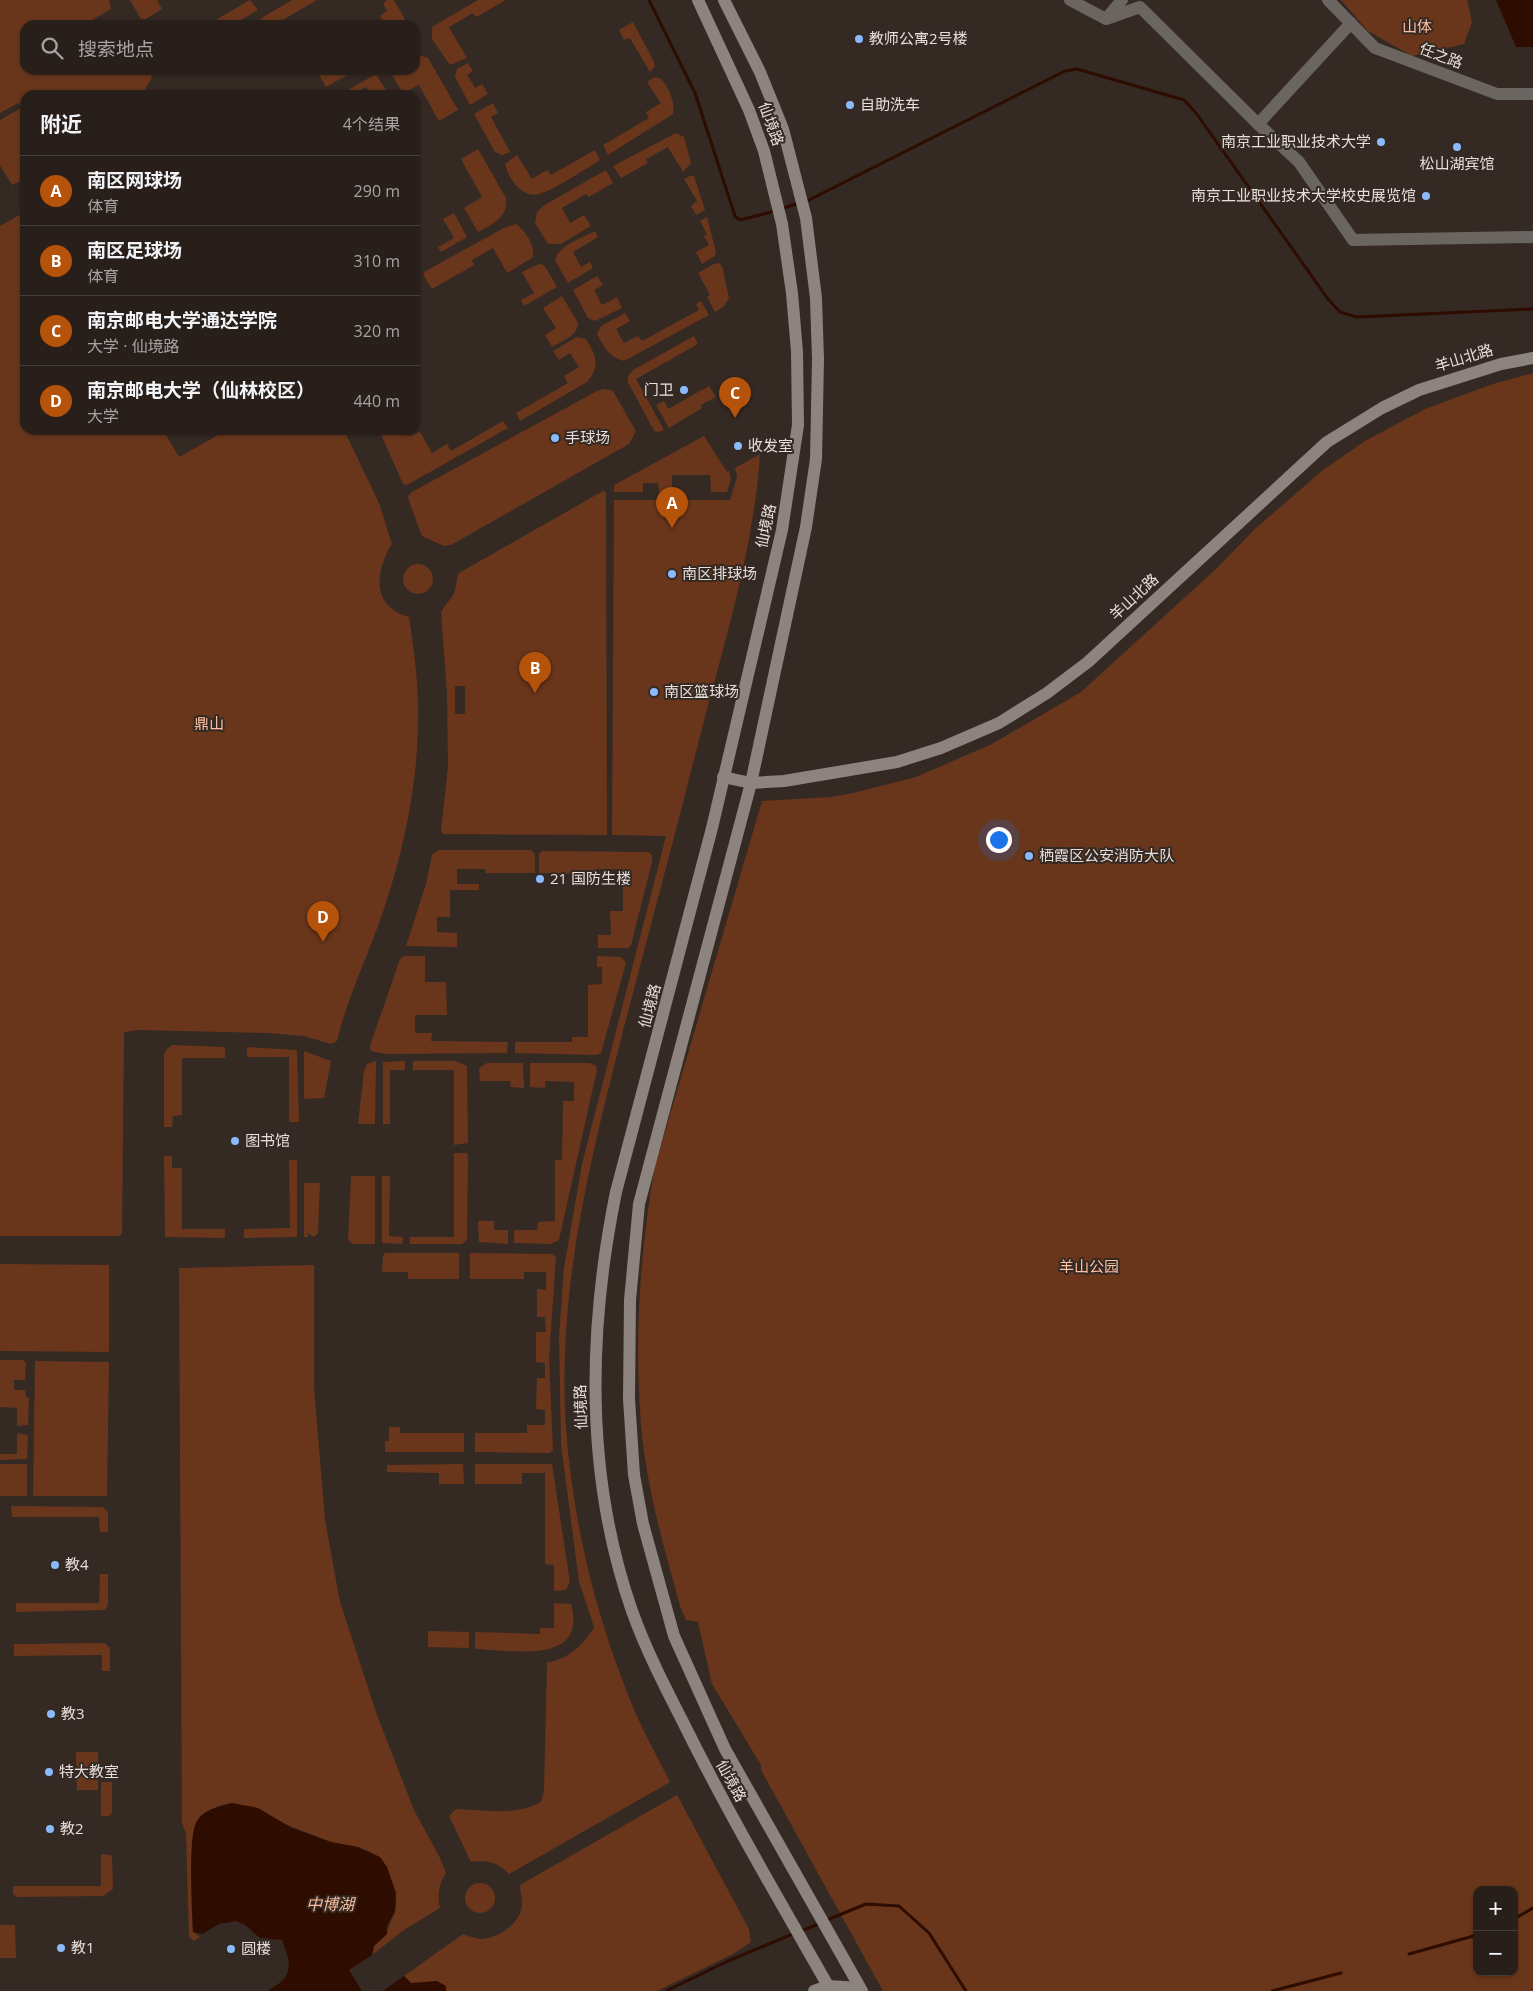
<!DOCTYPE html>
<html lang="zh">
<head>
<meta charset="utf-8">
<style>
  :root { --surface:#281f1b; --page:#302724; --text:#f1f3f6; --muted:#a5a2a3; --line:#443d3a; --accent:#b45309 }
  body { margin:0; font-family:"Open Sans","Noto Sans SC",sans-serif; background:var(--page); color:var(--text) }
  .controls { position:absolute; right:15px; bottom:15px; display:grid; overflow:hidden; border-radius:10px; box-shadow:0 1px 4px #0004 }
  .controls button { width:45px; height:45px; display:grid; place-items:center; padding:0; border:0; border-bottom:1px solid var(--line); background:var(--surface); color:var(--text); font:25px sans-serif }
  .you { position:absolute; left:998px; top:839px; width:18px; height:18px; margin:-12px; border:4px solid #fff; border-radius:50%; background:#1a73e8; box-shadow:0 0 0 8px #1a73e833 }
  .badge { display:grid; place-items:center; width:32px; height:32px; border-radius:50%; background:var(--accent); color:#fff; font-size:16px; font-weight:700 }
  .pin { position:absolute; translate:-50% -41px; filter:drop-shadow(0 1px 2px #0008) }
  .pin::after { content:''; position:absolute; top:26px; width:18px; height:15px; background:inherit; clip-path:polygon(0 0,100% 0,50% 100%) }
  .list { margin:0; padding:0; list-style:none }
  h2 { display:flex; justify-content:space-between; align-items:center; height:65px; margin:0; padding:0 20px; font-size:21px }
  h2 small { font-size:16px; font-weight:400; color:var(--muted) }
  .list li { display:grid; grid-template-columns:32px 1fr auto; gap:15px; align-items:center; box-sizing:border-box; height:70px; padding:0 20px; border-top:1px solid var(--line) }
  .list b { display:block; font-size:19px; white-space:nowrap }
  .list p { margin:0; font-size:16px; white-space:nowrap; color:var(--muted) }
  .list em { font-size:16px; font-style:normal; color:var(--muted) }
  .icon { flex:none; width:28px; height:28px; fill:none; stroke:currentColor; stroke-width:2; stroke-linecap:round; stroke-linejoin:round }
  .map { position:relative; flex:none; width:1533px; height:1991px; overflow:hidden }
  .search { position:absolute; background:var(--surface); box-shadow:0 1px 4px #0004; left:20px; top:20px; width:400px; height:55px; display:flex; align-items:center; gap:12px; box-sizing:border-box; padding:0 18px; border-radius:15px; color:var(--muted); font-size:19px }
  .panel { position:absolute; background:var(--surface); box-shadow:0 1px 4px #0004; left:20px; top:90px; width:400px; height:345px; border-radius:15px }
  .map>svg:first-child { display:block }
  .green { fill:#69361b; fill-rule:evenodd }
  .water { fill:#2e0c00 }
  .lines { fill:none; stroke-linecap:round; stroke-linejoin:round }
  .stream { stroke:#2e0c00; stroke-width:3 }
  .street { stroke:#6b6562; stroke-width:12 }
  .secondary { stroke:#8d847f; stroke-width:12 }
  .poi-dot { fill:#8bbafc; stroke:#352924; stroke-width:2 }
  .labels { text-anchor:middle; stroke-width:4; stroke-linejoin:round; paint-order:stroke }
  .park-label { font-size:15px; fill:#fdc0a2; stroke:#352924 }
  .poi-label { font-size:15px; fill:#e6dfdb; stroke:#352924; text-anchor:start }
  .street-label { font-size:15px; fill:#e6dfdb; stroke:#352924 }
  .water-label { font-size:16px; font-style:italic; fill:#f8bb9d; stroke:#352924 }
</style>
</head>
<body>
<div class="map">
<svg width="1533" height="1991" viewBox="0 0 1533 1991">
  <rect width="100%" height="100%" fill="#352924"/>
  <g class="green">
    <path d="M 0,0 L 109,0 L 111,9 L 92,20 L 95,25 L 25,25 L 25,70 L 148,70 L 152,77 L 142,95 L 25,95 L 25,179 L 12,185 L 0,165 L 0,120 L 21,108 L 18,103 L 0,113 Z"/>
    <path d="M 130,0 L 157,0 L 162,9 L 146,19 L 141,19 Z"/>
    <path d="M 250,0 L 258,10 L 232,25 L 207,25 Z"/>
    <path d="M 292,0 L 317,0 L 274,25 L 250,25 Z"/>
    <path d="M 388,0 L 394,0 L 408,25 L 385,25 L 380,16 L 387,11 L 383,3 Z"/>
    <path d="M 478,0 L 506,0 L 476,17 L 473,13 L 449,27 L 467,58 L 450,65 L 432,39 L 432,27 Z"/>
    <path d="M 1341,0 L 1467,0 L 1472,22 L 1464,44 L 1412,56 L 1368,31 Z"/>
    <path d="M 633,22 L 654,62 L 655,66 L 650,72 L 630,38 L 624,40 L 619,30 Z"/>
    <path d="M 415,54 L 428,58 L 458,110 L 439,121 L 419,85 L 403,93 L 389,70 L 415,70 Z"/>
    <path d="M 468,63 L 473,71 L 467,75 L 475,88 L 482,84 L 488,94 L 470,105 L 455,77 L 457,69 Z"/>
    <path d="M 323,70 L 356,70 L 326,87 L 318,73 Z"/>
    <path d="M 376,74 L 389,95 L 371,95 L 366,87 L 351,95 L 348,90 Z"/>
    <path d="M 655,77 L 660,78 C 668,85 676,104 673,114 L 608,155 L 603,145 L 649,118 L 646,112 L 661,103 L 647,82 Z"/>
    <path d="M 493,103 L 498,113 L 491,117 L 510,152 L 502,155 L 495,152 L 474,114 Z"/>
    <path d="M 676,133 L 684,137 L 691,163 L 683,172 L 668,147 L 646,159 L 648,163 L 621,178 L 613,166 Z"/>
    <path d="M 478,149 L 506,198 C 508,218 493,224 478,232 L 464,208 L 482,197 L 461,159 Z"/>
    <path d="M 595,150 L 600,160 C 585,169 554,190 539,194 C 522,199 508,178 505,164 L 517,155 L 532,179 L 547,170 L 551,175 Z"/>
    <path d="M 606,170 L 613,183 L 589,197 L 586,194 L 562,208 L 570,223 L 584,215 L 591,226 L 561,244 L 548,244 L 535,223 L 537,212 L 543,206 Z"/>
    <path d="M 690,176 L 694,176 L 705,210 L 696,215 L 691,206 L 697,201 L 684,179 Z"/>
    <path d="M 25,212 L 25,430 L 163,430 L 179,457 L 227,430 L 344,430 L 379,503 L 392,544 C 375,571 371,607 409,617 C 414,651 419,685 418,719 C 418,783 404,849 384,909 C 369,954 348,995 337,1041 L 331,1044 L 304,1036 L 269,1033 L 139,1030 L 124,1032 L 122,1232 L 121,1235 L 117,1236 L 0,1236 L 0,226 Z"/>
    <path d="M 454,213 L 467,237 L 441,252 L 438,247 L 454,238 L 443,219 Z"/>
    <path d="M 707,217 L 716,252 L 715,256 L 702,264 L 696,252 L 709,245 L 704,236 L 707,234 L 700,221 Z"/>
    <path d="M 516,224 C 525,230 537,248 532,258 L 507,273 L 493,248 L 472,260 L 474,265 L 432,289 L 424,276 L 424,272 L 504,228 Z"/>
    <path d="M 595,231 L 598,237 L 573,252 L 581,267 L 590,262 L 593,268 L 568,283 L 555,260 C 559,245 582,238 595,231 Z"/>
    <path d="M 719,263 L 722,266 L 729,298 L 724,306 L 715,312 L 707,297 L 710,295 L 698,273 L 714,264 Z"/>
    <path d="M 539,264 L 544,265 L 557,287 L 524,306 L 521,300 L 534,293 L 522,272 Z"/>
    <path d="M 597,276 L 603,285 L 594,290 L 602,305 L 617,297 L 622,308 L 595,321 L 588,318 L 573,290 Z"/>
    <path d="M 562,296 L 578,323 C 578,336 562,341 552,347 L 545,335 L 556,328 L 543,308 Z"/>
    <path d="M 701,301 L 709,315 L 624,361 C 609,357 604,347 597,334 L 601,326 L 625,313 L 630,321 L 616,329 L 624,343 L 638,336 L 642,341 L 699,310 L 696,304 Z"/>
    <path d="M 694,336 L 698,344 L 636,379 L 664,430 L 658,432 L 654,431 L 628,382 L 628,376 L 633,370 Z"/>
    <path d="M 577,337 L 586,339 C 596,355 601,367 587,382 L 520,421 L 516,413 L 568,383 L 564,376 L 579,367 L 570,353 L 559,360 L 553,351 Z"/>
    <path d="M 1533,373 L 1533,1991 L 883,1991 L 761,1770 L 761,1765 L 712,1684 L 698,1622 L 686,1620 L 680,1606 C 664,1547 646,1486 641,1424 C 634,1338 640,1251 655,1166 L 762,801 L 830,797 L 849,794 L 916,777 L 992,744 L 1081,692 L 1216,569 L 1256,528 L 1323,470 L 1365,441 L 1425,409 L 1493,384 ZM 1477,1890 L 1514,1890 L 1514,1972 L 1477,1972 Z"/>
    <path d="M 709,386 L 716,397 L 701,405 L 702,408 L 669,428 L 656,405 L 664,401 L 668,409 Z"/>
    <path d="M 605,389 L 613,391 L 636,431 L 629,444 L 451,545 L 444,546 L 422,536 L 409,501 L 408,496 L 412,492 L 597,391 Z"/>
    <path d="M 503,421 L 508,428 L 407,485 L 403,484 L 379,430 L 394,430 L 396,434 L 410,436 L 420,432 L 432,453 L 447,444 L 451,451 Z"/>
    <path d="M 704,436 L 727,472 L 729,471 L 731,479 L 727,492 L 711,492 L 710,475 L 672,475 L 672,492 L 659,492 L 658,483 L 643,483 L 643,492 L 614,492 L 614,485 Z"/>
    <path d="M 760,454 C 754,549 724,643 700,736 C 675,836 648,935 622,1035 C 589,1164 557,1294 566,1428 C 573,1526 598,1625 636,1714 C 646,1737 659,1760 670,1782 L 509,1874 C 498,1862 487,1860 471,1862 L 449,1816 L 456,1809 C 484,1810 516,1816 541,1802 L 544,1791 L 547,1662 C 566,1661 585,1644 594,1627 L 579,1582 L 561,1444 L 559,1336 L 564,1268 L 582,1164 L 666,836 L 612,835 L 614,500 L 730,500 L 737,477 L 735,468 Z"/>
    <path d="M 603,491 L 606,492 L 607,835 L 443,834 L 441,830 L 448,767 L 447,694 L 441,612 C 445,604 453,599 455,590 C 457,584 456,578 459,573 ZM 455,686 L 465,686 L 465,714 L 455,714 Z"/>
    <circle cx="418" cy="579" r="15"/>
    <path d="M 439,850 L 531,850 L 535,854 L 535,873 L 486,873 L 485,869 L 457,869 L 457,884 L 479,884 L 479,890 L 450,890 L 450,917 L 437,917 L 437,932 L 457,933 L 457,947 L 406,946 L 426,884 L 432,855 Z"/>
    <path d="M 542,851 L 649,852 L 652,855 L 652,862 L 631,945 L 628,948 L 598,948 L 598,935 L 611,935 L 610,911 L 623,911 L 623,869 L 597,869 L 597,874 L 539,873 L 539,854 Z"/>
    <path d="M 404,956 L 425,956 L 425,982 L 446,982 L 447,1015 L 415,1015 L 415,1033 L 432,1033 L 431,1041 L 508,1042 L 507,1053 L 386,1054 L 371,1051 L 370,1046 L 400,959 Z"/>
    <path d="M 597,956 L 621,957 L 626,963 L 601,1053 L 596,1055 L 515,1053 L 515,1042 L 572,1042 L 572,1037 L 588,1037 L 588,985 L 602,984 L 602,967 L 597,967 Z"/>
    <path d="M 172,1045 L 225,1047 L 225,1058 L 182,1058 L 182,1115 L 173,1116 L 172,1127 L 164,1127 L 164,1054 L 167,1049 Z"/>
    <path d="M 247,1047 L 297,1050 L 299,1122 L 289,1122 L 289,1057 L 247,1057 Z"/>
    <path d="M 304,1051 L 331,1061 L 324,1098 L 304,1099 Z"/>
    <path d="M 376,1061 L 375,1124 L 358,1124 L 364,1071 L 367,1064 Z"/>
    <path d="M 405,1061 L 405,1070 L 390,1070 L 390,1124 L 383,1124 L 383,1062 Z"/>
    <path d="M 413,1061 L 455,1061 L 467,1066 L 468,1143 L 454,1145 L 454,1070 L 413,1070 Z"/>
    <path d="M 487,1063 L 523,1063 L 524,1088 L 511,1087 L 510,1081 L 480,1081 L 479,1068 Z"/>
    <path d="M 530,1063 L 590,1063 L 596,1066 L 597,1070 L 559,1240 L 551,1244 L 514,1243 L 514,1230 L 537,1230 L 538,1222 L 555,1221 L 555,1160 L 562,1160 L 563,1101 L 574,1101 L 574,1082 L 545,1081 L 545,1088 L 530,1087 Z"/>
    <path d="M 454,1153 L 467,1153 L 468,1156 L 467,1240 L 462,1244 L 410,1244 L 410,1237 L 454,1237 Z"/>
    <path d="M 164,1156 L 172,1156 L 172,1168 L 182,1168 L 182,1229 L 225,1229 L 225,1238 L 165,1237 Z"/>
    <path d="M 289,1160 L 297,1160 L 297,1237 L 244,1238 L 244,1229 L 290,1228 Z"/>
    <path d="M 351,1176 L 375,1176 L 375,1244 L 353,1244 L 348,1240 Z"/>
    <path d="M 382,1176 L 390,1176 L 389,1236 L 403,1237 L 402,1244 L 382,1243 Z"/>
    <path d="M 304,1183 L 320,1183 L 318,1233 L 314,1237 L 308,1233 L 308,1237 L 304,1237 Z"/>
    <path d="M 478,1221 L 494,1221 L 494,1230 L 508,1230 L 508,1244 L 479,1242 Z"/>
    <path d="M 385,1253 L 459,1253 L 459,1279 L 408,1279 L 408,1272 L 382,1272 L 383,1256 Z"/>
    <path d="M 470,1253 L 552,1254 L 556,1257 L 549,1359 L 553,1450 L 550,1453 L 475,1452 L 475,1433 L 527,1433 L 527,1425 L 545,1425 L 545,1410 L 536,1409 L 537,1378 L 545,1378 L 545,1363 L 536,1362 L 536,1332 L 546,1332 L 545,1317 L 537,1317 L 537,1289 L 546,1290 L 546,1272 L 524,1272 L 524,1279 L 470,1279 Z"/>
    <path d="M 0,1264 L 109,1265 L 109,1352 L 0,1351 Z"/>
    <path d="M 314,1265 L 314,1387 L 325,1520 L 340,1602 L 377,1715 L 414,1810 L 440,1858 L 446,1873 C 439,1885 437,1894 440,1908 L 404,1930 L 372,1955 L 374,1946 L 387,1934 C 388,1925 392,1920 395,1912 C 401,1889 381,1869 369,1851 L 331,1842 L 232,1803 L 206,1812 L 196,1823 L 193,1932 L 200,1937 L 194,1941 L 189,1937 L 186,1834 L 182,1823 L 179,1268 Z"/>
    <path d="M 0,1360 L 23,1360 L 26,1363 L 25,1380 L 14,1380 L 14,1390 L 25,1390 L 26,1397 L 29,1398 L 28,1425 L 17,1426 L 17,1408 L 0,1407 Z"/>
    <path d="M 35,1361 L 109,1362 L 107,1496 L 33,1496 Z"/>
    <path d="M 389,1427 L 400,1427 L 400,1433 L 464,1433 L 464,1452 L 385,1452 L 385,1441 L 389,1441 Z"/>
    <path d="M 17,1433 L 28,1435 L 27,1459 L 0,1460 L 0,1454 L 17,1454 Z"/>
    <rect x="0" y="1464" width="27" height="32"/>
    <path d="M 463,1464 L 464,1484 L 439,1484 L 439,1473 L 387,1472 L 387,1465 Z"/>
    <path d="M 475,1464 L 552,1464 L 570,1582 L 566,1590 L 554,1591 L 554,1565 L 545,1564 L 545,1473 L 522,1473 L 522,1484 L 475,1484 Z"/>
    <path d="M 11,1506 L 103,1507 L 108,1512 L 108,1532 L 100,1532 L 99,1517 L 12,1517 Z"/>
    <path d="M 100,1574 L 108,1574 L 108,1605 L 105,1610 L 16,1612 L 16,1603 L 99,1603 Z"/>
    <path d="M 554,1603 L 571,1604 C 588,1666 512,1650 475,1649 L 475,1632 L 540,1634 L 540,1628 L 554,1628 Z"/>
    <path d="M 428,1631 L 469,1632 L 469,1648 L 428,1647 Z"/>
    <path d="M 105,1643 L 110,1648 L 110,1671 L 102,1671 L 102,1655 L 14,1656 L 14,1644 Z"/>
    <path d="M 76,1752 L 98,1752 L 98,1790 L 77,1790 Z"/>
    <path d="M 101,1782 L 112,1782 L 112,1813 L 109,1816 L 101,1816 Z"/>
    <path d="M 677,1795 L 749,1929 L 751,1942 L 733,1954 L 657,1991 L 446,1991 L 446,1986 L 411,1983 L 404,1976 L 463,1934 C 469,1936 476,1939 482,1939 C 501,1937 523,1922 522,1901 C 522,1896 520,1891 520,1885 Z"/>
    <path d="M 101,1854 L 110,1855 L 112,1857 L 113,1889 L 103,1896 L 17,1897 L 13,1894 L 13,1886 L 101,1886 Z"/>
    <circle cx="480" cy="1898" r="15"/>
    <path d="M 0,1925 L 15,1925 L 16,1958 L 0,1958 Z"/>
  </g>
  <g class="water">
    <path d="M 1496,0 L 1533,0 L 1533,47 L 1516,47 Z"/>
    <path d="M 232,1803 L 258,1808 L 292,1828 L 331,1842 L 358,1847 L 380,1857 L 387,1867 L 396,1893 L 395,1911 L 387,1926 L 387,1934 L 374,1946 L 372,1955 L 349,1970 L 362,1991 L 268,1991 C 271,1987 277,1986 281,1982 C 295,1970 287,1954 282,1940 L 260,1938 L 245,1925 L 236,1921 L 219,1924 L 202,1934 L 193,1932 C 192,1910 188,1840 196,1823 C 202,1810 219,1806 232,1803 Z"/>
    <path d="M 404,1976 L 411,1983 L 437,1981 L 446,1986 L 446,1991 L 383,1991 Z"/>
  </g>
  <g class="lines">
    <g class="stream">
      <path d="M 649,0 L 695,93 L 735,216 L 740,220 L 775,211"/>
      <path d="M 805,202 L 1065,71 L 1077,69 L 1184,100 L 1196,113 L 1328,299 L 1340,312 L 1357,317 L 1533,309"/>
      <path d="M 781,209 L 799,203"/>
      <path d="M 1514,1919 L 1533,1908"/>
      <path d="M 827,1920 L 866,1904 L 899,1906 L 929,1933 L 966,1991"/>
      <path d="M 801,1931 L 821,1923"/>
      <path d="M 1409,1954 L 1477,1935"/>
      <path d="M 666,1991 L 728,1961 L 795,1933"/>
      <path d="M 1272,1991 L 1341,1973"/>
    </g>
    <g class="street">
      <path d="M 1070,0 L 1106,19 L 1140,7 L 1258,124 L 1299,162 L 1353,240 L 1533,237"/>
      <path d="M 1328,0 L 1375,48 L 1497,94 L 1533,94"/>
      <path d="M 1106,19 L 1122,0"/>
      <path d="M 1258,124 L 1351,23"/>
    </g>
    <g class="secondary">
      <path d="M 698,0 L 749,110 L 764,151 L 782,224 L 792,293 L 797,352 L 798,425 L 782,530 L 712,828 L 616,1192 C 588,1330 585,1476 632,1611 C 646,1650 665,1687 684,1724 C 729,1815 781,1903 831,1991"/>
      <path d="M 724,0 L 760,72 L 783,129 L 806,218 L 816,298 L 818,359 L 816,459 L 806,527 L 751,783 L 639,1204 L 630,1300 L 629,1399 L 634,1475 L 643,1524 L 674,1636 L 725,1749 L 862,1991"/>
      <path d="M 723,777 L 751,783 L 784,781 L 897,762 L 941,748 L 999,723 L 1047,693 L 1088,662 L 1327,442 L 1382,408 L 1419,390 L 1501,364 L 1533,358"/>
      <path d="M 814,1991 L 828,1986 L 860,1988"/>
    </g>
  </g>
  <g class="poi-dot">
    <circle cx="859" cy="39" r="5"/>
    <circle cx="850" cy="105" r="5"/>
    <circle cx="1381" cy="142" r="5"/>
    <circle cx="1457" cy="147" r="5"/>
    <circle cx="1426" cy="196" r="5"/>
    <circle cx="684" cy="390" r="5"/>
    <circle cx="555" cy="438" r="5"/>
    <circle cx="738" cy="446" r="5"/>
    <circle cx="672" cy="574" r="5"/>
    <circle cx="654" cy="692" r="5"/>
    <circle cx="1029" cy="856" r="5"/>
    <circle cx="540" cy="879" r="5"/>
    <circle cx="235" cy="1141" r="5"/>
    <circle cx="55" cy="1565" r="5"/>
    <circle cx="51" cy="1714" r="5"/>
    <circle cx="49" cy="1772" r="5"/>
    <circle cx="50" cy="1829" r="5"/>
    <circle cx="61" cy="1948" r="5"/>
    <circle cx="231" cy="1949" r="5"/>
  </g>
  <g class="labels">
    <g class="park-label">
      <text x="1417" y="32">山体</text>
      <text x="209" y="729">鼎山</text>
      <text x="1089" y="1272">羊山公园</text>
    </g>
    <g class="poi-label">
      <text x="869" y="44">教师公寓2号楼</text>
      <text x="860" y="110">自助洗车</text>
      <text x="1371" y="147" text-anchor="end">南京工业职业技术大学</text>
      <text x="1457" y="169" text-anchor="middle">松山湖宾馆</text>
      <text x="1416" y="201" text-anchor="end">南京工业职业技术大学校史展览馆</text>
      <text x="674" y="395" text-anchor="end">门卫</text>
      <text x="565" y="443">手球场</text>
      <text x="748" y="451">收发室</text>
      <text x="682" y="579">南区排球场</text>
      <text x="664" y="697">南区篮球场</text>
      <text x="1039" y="861">栖霞区公安消防大队</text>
      <text x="550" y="884">21 国防生楼</text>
      <text x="245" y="1146">图书馆</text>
      <text x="65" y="1570">教4</text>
      <text x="61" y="1719">教3</text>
      <text x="59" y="1777">特大教室</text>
      <text x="60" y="1834">教2</text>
      <text x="71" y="1953">教1</text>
      <text x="241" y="1954">圆楼</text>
    </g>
    <g class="street-label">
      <text transform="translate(1441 56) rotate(21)" y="5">任之路</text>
      <text transform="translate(771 124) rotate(70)" y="5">仙境路</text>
      <text transform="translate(1464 358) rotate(-17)" y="5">羊山北路</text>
      <text transform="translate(766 526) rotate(-78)" y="5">仙境路</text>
      <text transform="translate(1134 597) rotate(-43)" y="5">羊山北路</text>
      <text transform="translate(650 1006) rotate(-75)" y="5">仙境路</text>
      <text transform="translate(581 1407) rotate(-92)" y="5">仙境路</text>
      <text transform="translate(731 1781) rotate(61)" y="5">仙境路</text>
    </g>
    <g class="water-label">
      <text x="330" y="1910">中博湖</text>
    </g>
  </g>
</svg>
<div class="controls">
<button>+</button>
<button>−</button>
</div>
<div class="you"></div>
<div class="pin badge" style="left:672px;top:528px">A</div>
<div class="pin badge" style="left:535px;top:693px">B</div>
<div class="pin badge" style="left:735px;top:418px">C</div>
<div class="pin badge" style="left:323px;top:942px">D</div>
<div class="search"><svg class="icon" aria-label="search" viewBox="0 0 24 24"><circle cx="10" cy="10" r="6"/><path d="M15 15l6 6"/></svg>搜索地点</div>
<section class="panel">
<h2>附近<small>4个结果</small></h2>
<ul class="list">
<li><span class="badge">A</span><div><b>南区网球场</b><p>体育</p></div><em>290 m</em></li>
<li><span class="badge">B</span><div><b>南区足球场</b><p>体育</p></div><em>310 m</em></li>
<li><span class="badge">C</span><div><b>南京邮电大学通达学院</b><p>大学 · 仙境路</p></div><em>320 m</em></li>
<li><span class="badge">D</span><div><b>南京邮电大学（仙林校区）</b><p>大学</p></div><em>440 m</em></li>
</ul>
</section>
</div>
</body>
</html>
